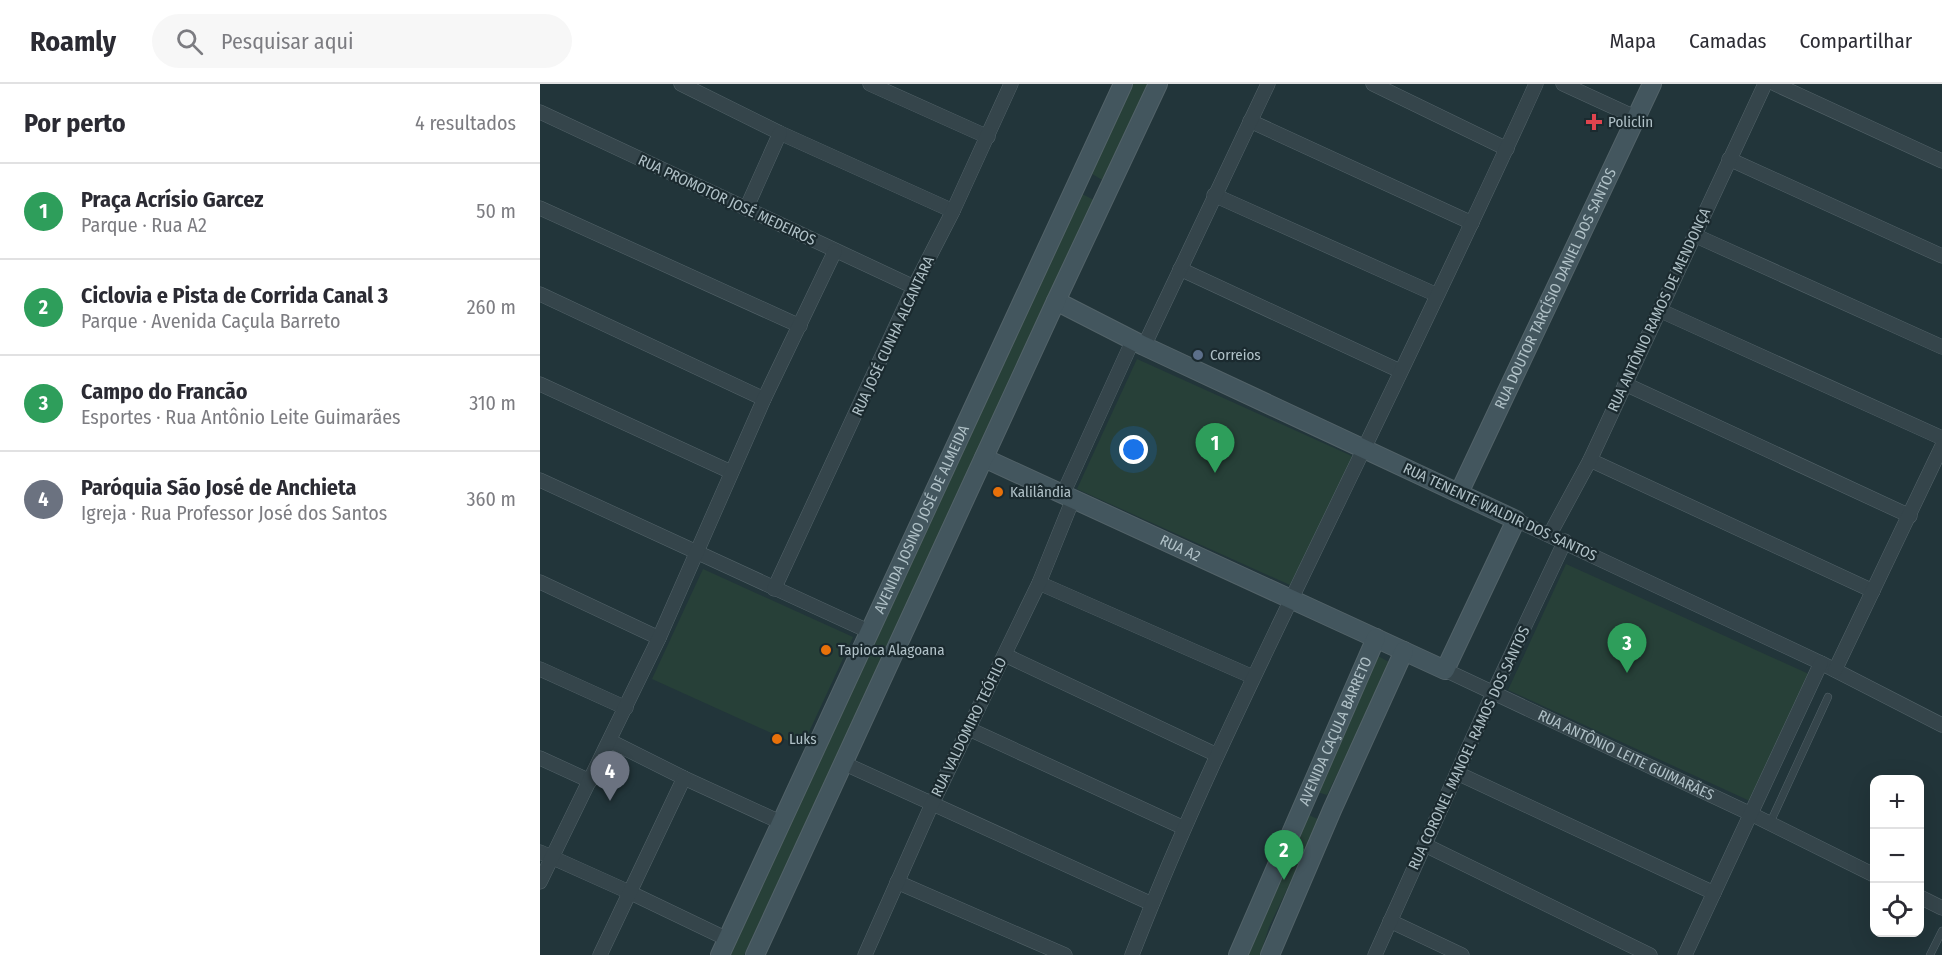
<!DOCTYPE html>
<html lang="pt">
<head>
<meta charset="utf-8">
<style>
  :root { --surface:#fff; --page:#f7f7f7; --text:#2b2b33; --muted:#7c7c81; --line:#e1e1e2; --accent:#53798c }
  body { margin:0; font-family:"Fira Sans Condensed",sans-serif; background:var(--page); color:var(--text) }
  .controls { position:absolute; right:18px; bottom:18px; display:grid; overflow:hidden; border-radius:12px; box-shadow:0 6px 24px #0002 }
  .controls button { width:54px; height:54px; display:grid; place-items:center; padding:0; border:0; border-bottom:2px solid var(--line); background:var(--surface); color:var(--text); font:30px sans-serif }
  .you { position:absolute; left:594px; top:366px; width:21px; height:21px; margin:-15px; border:4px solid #fff; border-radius:50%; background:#1a73e8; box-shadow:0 0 0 9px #1a73e833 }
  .badge { display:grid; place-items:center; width:39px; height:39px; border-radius:50%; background:var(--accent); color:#fff; font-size:20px; font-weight:700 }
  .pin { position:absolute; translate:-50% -50px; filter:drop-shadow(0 2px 3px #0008) }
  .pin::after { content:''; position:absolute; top:32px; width:21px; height:18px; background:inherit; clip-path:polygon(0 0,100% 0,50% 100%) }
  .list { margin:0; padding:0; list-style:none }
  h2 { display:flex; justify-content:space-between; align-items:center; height:78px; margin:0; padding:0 24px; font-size:26px }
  h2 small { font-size:20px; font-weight:400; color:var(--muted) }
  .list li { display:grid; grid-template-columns:39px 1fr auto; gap:18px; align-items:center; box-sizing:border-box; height:96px; padding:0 24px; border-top:2px solid var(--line) }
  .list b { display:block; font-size:22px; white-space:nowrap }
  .list p { margin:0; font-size:20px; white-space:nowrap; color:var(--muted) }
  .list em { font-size:20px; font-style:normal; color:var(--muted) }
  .icon { flex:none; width:33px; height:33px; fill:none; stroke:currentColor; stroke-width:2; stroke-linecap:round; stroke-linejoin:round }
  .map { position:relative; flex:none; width:1402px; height:871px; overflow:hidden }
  header { display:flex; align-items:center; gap:36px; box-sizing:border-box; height:84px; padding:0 30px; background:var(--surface); border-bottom:2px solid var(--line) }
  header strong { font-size:28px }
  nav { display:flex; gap:33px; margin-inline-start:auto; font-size:21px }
  .search { width:420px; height:54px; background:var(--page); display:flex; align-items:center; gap:15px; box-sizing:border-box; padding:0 21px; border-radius:33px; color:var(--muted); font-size:22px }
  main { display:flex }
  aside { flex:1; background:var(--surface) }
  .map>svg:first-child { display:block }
  .green { fill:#274038 }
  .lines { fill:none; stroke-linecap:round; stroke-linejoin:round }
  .lane-casing { stroke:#536369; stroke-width:8 }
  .street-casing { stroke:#536369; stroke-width:15 }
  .secondary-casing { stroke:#536369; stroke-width:20 }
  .lane { stroke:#35454b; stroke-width:7 }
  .street { stroke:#35454b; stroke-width:14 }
  .secondary { stroke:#43565e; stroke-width:18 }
  .health-dot { fill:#e0444e; stroke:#1b2a2f; stroke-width:2 }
  .service-dot { fill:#5c6f8a; stroke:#1b2a2f; stroke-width:2 }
  .food-dot { fill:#e8710a; stroke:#1b2a2f; stroke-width:2 }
  .labels { text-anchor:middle; stroke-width:4.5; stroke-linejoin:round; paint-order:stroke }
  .poi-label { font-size:15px; fill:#b0c1c7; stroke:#1b2a2f; text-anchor:start }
  .street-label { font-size:15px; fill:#b0c1c7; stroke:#1b2a2f }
</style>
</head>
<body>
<header>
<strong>Roamly</strong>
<div class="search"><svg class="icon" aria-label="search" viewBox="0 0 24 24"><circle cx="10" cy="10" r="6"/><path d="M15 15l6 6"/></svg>Pesquisar aqui</div>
<nav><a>Mapa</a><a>Camadas</a><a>Compartilhar</a></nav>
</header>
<main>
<aside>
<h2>Por perto<small>4 resultados</small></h2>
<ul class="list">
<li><span class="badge" style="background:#2e9e5b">1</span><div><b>Praça Acrísio Garcez</b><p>Parque · Rua A2</p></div><em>50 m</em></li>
<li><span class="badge" style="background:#2e9e5b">2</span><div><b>Ciclovia e Pista de Corrida Canal 3</b><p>Parque · Avenida Caçula Barreto</p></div><em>260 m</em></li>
<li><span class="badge" style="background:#2e9e5b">3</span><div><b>Campo do Francão</b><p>Esportes · Rua Antônio Leite Guimarães</p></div><em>310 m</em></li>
<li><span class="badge" style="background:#6b7280">4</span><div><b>Paróquia São José de Anchieta</b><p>Igreja · Rua Professor José dos Santos</p></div><em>360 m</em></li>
</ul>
</aside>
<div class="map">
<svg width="1402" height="871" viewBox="0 0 1402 871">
  <rect width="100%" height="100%" fill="#22353a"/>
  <g class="green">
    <path d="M 589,0 L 610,0 L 564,97 L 547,87 Z"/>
    <path d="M 538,108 L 556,117 L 204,871 L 184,871 Z"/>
    <path d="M 597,275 L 814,373 L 750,501 L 537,405 Z"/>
    <path d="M 1026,480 L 1271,591 L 1212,718 L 968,606 Z"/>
    <path d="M 163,485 L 313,553 L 262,663 L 112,595 Z"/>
    <path d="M 838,572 L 851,579 L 787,711 L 774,707 Z"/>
    <path d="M 764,729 L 780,736 L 729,843 L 720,871 L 706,871 Z"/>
  </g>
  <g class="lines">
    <g class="lane-casing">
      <g id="lane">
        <path d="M 1230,739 L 1288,613"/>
        <path d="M 1390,871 L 1402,847"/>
      </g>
    </g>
    <g class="street-casing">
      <g id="street">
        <path d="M 141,0 L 240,49 L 413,127"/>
        <path d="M 330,0 L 448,53"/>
        <path d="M 833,0 L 967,65"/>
        <path d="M 1023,0 L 1097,34"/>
        <path d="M 1235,0 L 1402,77"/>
        <path d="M 0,28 L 374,203"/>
        <path d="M 710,37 L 932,139"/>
        <path d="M 1189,75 L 1402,172"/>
        <path d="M 674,111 L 897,211"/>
        <path d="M 0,124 L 260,242"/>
        <path d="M 206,125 L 240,49"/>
        <path d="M 1154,151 L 1402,263"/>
        <path d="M 640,185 L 860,287"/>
        <path d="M 0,210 L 224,315"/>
        <path d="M 1119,226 L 1402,354"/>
        <path d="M 604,262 L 728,0"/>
        <path d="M 0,300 L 191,388"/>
        <path d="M 1085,300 L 1370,432"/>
        <path d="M 1050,376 L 1333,507"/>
        <path d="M 0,396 L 328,547"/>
        <path d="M 523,410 L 593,256"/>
        <path d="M 976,436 L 1281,579 L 1402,641"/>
        <path d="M 1010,450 L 1050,376 L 1225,0"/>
        <path d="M 0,498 L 119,554"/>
        <path d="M 499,499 L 713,593"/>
        <path d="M 234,505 L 374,203 L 413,127 L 471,0"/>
        <path d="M 465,571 L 677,671"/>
        <path d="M 0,585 L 86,624"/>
        <path id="s1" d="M 905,586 L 1211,730 L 1334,791"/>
        <path d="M 1295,586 L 1402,362"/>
        <path d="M 429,645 L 644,744"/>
        <path d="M 70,657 L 144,694 L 240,738"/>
        <path d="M 0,674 L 50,697"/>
        <path d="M 303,679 L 612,820"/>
        <path d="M 917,689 L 1174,809"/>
        <path d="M 885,761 L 1110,871"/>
        <path d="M 0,768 L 89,808 L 187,855"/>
        <path d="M 0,798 L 119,554 L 224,315 L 295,167"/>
        <path d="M 357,798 L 525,871"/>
        <path d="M 1380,813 L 1402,824"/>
        <path d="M 850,837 L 922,871"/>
        <path d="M 60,871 L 144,694"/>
        <path d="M 325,871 L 392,720 L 499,499 L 533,415"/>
        <path d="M 592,871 C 642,742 702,617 762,493 C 841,329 921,166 996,0"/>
        <path d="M 835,871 L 953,609 L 1025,457"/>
        <path d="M 1145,871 L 1281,579"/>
      </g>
    </g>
    <g class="secondary-casing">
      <g id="secondary">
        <path id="s2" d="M 444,374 L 905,586 L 976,436 L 604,262 L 516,217"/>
        <path id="s3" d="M 919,409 L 1112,0"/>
        <path id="s4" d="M 180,871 L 583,0"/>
        <path d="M 215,871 L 516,217 L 618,0"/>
        <path id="s5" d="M 698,871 L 836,554"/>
        <path d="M 730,871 L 792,726 L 864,567"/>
      </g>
    </g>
    <use href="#lane" class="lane"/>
    <use href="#street" class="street"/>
    <use href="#secondary" class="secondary"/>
  </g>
  <path class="health-dot" d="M1051 29h6v6h6v6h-6v6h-6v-6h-6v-6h6z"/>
  <circle class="service-dot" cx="658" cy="271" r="6"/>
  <g class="food-dot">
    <circle cx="458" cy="408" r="6"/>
    <circle cx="286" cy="566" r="6"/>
    <circle cx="237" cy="655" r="6"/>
  </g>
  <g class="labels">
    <g class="poi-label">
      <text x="1068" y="43">Policlin</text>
      <text x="670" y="276">Correios</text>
      <text x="470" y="413">Kalilândia</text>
      <text x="298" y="571">Tapioca Alagoana</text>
      <text x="249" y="660">Luks</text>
    </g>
    <g class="street-label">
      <text transform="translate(187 116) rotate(25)" y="5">RUA PROMOTOR JOSÉ MEDEIROS</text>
      <text dy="5" stroke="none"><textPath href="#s3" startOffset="226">RUA DOUTOR TARCÍSIO DANIEL DOS SANTOS</textPath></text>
      <text transform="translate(1119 226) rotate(-65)" y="5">RUA ANTÔNIO RAMOS DE MENDONÇA</text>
      <text transform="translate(353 252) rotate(-65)" y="5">RUA JOSÉ CUNHA ALCANTARA</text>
      <text transform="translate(960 428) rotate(25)" y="5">RUA TENENTE WALDIR DOS SANTOS</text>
      <text dy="5" stroke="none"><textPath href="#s4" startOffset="480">AVENIDA JOSINO JOSÉ DE ALMEIDA</textPath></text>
      <text dy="5" stroke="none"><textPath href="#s2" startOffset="216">RUA A2</textPath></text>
      <text transform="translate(429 643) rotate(-64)" y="5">RUA VALDOMIRO TEÓFILO</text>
      <text dy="5" stroke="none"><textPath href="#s5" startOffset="244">AVENIDA CAÇULA BARRETO</textPath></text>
      <text transform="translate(929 664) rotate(-65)" y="5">RUA CORONEL MANOEL RAMOS DOS SANTOS</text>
      <text dy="5" stroke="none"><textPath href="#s1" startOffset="200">RUA ANTÔNIO LEITE GUIMARÃES</textPath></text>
    </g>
  </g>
</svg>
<div class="controls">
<button>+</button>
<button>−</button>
<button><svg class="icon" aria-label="locate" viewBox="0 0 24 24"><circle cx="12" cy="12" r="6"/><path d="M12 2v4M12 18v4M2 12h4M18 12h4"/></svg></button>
</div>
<div class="you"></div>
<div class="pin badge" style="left:675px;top:389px;background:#2e9e5b">1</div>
<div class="pin badge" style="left:744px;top:796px;background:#2e9e5b">2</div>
<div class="pin badge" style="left:1087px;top:589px;background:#2e9e5b">3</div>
<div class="pin badge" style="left:70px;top:717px;background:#6b7280">4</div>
</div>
</main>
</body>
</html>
